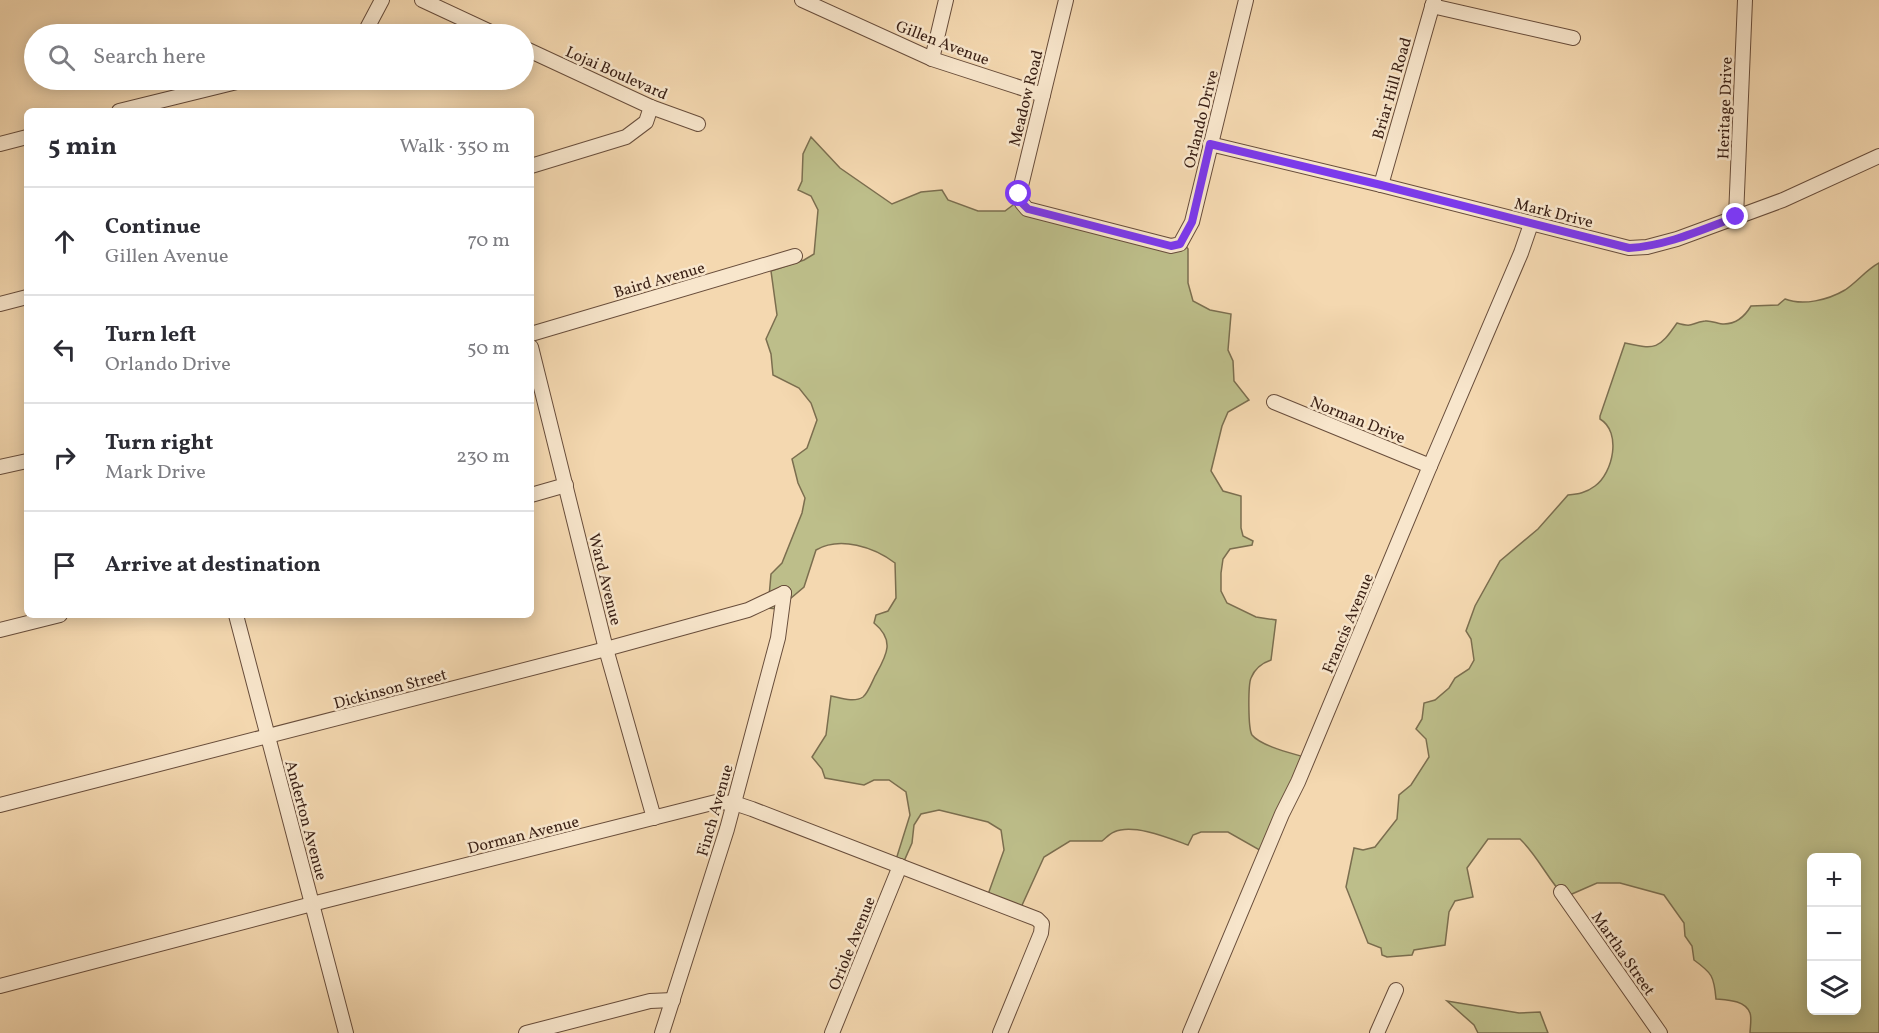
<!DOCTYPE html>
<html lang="en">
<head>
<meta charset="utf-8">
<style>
  :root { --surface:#fff; --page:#f2f2f3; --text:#2b2b33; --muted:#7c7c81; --line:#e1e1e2 }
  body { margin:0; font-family:Vollkorn,serif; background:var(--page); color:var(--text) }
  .controls { position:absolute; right:18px; bottom:18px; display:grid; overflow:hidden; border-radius:9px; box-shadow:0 3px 15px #0003 }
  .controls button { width:54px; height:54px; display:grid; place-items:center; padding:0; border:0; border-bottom:2px solid var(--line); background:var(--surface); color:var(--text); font:30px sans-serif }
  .stop { position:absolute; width:18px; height:18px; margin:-14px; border:4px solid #7c3aed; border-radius:50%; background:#fff }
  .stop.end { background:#7c3aed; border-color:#fff; box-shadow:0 2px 6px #0008 }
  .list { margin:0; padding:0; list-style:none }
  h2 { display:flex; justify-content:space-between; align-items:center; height:78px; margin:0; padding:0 24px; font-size:26px }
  h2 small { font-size:20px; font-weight:400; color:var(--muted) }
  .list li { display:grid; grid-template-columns:39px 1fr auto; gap:18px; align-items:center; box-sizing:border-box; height:108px; padding:0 24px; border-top:2px solid var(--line) }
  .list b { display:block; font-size:22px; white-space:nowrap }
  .list p { margin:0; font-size:20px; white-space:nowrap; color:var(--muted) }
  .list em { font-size:20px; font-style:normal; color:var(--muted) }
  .icon { flex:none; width:33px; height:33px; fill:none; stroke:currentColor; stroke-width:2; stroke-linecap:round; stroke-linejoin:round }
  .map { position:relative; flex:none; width:1879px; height:1033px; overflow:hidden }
  .search { position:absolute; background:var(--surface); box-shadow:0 3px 15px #0003; left:24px; top:24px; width:510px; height:66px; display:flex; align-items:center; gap:15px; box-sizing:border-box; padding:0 21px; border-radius:33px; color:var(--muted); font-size:22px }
  .panel { position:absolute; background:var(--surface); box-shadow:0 3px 15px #0003; left:24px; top:108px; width:510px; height:510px; border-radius:9px }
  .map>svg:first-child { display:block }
  .green { fill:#bdbe8a; stroke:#7b6e4f; stroke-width:1.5; fill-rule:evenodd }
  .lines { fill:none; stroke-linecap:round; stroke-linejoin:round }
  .street-casing { stroke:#684d3b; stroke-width:16 }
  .street { stroke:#f8e6cc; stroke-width:14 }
  .route { stroke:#7c3aed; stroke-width:8 }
  .labels { text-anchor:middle; stroke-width:5; stroke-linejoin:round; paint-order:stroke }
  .street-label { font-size:16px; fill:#391f14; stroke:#f8e6cc }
</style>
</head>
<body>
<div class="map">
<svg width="1879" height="1033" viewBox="0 0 1879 1033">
  <rect width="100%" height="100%" fill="#f4d8b0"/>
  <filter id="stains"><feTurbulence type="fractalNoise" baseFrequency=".00333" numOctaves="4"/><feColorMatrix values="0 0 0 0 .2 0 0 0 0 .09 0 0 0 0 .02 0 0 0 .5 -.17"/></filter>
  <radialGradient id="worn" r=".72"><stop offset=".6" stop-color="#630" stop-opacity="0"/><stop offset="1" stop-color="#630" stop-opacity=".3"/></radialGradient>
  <g class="green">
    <path d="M 811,137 L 840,168 L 892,204 L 921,192 L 942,190 L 948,200 L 978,211 L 1005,211 L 1017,202 L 1183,242 L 1188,249 L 1188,283 L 1193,301 L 1210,310 L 1231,314 L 1228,350 L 1233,361 L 1234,381 L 1249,400 L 1228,412 L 1222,426 L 1211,471 L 1223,491 L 1241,496 L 1241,528 L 1243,536 L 1253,541 L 1252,545 L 1230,549 L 1223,559 L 1221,573 L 1221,591 L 1227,603 L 1256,617 L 1276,620 L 1271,660 C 1262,663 1255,668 1251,678 C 1248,685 1248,729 1252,735 C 1261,746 1291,753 1304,757 L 1263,852 L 1228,832 L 1201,832 L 1193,835 L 1188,845 C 1169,838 1133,823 1114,832 C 1109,834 1106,838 1102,841 L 1070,841 L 1044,857 L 1018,914 L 986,900 L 1004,850 L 1001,830 L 988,822 L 939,810 L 921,814 L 914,825 L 912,843 L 901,868 L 894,866 L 910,815 L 906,792 L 889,780 L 874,780 L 864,785 L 825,778 L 822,769 L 812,757 L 826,735 L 831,696 C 841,698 854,703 863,697 C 868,693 872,682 875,676 C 886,656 896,641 874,623 L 876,615 L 888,611 L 896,598 L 895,563 C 874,547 840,536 816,550 L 804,587 L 778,609 L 768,608 L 771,574 L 782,563 L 802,513 L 805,498 L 798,483 L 792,459 L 807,448 L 817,420 L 811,403 L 799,388 L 773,375 L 771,354 L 766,339 L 777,315 L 771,271 L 804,260 L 814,254 L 818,210 L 811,196 L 798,190 L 802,181 L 803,154 Z"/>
    <path d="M 1879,263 L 1879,1033 L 1750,1033 C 1750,1028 1752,1018 1750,1013 C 1745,1000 1727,1000 1716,999 C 1714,976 1712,973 1694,960 L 1692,946 L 1685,936 L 1684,923 L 1664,895 L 1620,883 L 1597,883 L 1565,897 C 1548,880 1538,856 1520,839 L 1488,839 L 1467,868 L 1473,897 L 1455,901 L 1449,912 L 1445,945 L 1414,950 L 1412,955 L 1387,957 L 1382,955 L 1381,948 L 1368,943 L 1346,887 L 1354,848 L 1363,850 L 1375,847 L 1397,819 L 1399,795 L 1411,785 L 1429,757 L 1426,739 L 1416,729 L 1422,719 L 1424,703 L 1435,700 L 1449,688 L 1455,678 L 1469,669 L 1474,660 L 1471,639 L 1466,631 L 1475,606 L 1500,561 L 1538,529 L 1568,495 C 1578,494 1586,493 1595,486 C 1613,473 1622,432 1600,419 L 1600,416 L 1625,343 C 1656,350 1659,349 1677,323 C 1694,328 1690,323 1705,321 C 1711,320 1718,324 1724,324 C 1736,324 1745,316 1751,306 L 1778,305 L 1785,299 C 1803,306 1828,300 1845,290 C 1857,282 1866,270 1879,263 ZM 1812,858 L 1856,858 L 1856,1010 L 1812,1010 Z"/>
    <path d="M 1447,1001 L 1519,1013 L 1540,1012 L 1548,1033 L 1478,1033 L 1474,1025 Z"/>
  </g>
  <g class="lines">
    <g class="street-casing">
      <g id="street">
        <path d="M 422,0 L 495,34"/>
        <path d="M 802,0 L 932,59 L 1043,95"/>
        <path d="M 1066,0 L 1019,194 L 1022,203 L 1027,209 L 1171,246 L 1180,244 L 1192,222 L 1246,0"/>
        <path d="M 1432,6 L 1573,38"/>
        <path d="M 364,34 L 382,0"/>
        <path d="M 524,48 L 651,107 L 698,124"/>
        <path d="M 932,59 L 946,0"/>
        <path d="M 119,111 L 245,80"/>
        <path d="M 0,144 L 27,137"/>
        <path d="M 1210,144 L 1381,185 L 1629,248 L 1647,247 L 1677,239 L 1783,200 L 1879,156"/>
        <path d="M 531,166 L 626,137 L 646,122 L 651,107"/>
        <path d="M 1381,185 L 1434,0"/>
        <path d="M 1736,217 L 1745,0"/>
        <path d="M 0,304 L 27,297"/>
        <path d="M 531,334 L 795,256"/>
        <path d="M 531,347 L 606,649 L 654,818"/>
        <path d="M 1274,402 L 1430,466"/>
        <path d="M 0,467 L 27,461"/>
        <path d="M 531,495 L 566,485"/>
        <path d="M 236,615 L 346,1033"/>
        <path d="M 0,630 L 60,615"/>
        <path d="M 0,805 L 606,649 L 748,610 L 784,593"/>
        <path d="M 1561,892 L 1660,1033"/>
        <path d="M 0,986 L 312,904 L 716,802 L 734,803 L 752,809 L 1037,919 L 1042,924 L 1041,933 L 1000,1033"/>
        <path d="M 526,1033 L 650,1001 L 673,1000"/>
        <path d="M 662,1033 L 727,829 L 778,638 L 784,593"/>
        <path d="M 832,1033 L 900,866"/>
        <path d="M 1190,1033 L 1282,814 L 1298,782 L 1430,466 L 1521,253 L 1531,224"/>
        <path d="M 1377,1033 L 1396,990"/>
      </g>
    </g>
    <use href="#street" class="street"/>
  </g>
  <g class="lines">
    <path class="route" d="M 1019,194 L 1022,203 L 1028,209 L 1171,246 L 1180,244 L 1192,222 L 1210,144 L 1381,185 L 1629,248 C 1666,246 1701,230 1736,217"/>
  </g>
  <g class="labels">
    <g class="street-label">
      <text transform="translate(943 42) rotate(21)" y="6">Gillen Avenue</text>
      <text transform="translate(617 72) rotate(24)" y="6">Lojai Boulevard</text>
      <text transform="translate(1391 88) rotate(-74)" y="6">Briar Hill Road</text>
      <text transform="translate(1025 98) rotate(-76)" y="6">Meadow Road</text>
      <text transform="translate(1724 108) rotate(-88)" y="6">Heritage Drive</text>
      <text transform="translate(1200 119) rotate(-76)" y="6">Orlando Drive</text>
      <text transform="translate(1554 212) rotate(14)" y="6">Mark Drive</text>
      <text transform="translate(659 279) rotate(-16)" y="6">Baird Avenue</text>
      <text transform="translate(1358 419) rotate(22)" y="6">Norman Drive</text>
      <text transform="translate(606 579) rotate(76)" y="6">Ward Avenue</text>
      <text transform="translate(1347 623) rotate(-67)" y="6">Francis Avenue</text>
      <text transform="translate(390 688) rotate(-15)" y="6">Dickinson Street</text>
      <text transform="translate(714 810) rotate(-74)" y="6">Finch Avenue</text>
      <text transform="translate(307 820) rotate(75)" y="6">Anderton Avenue</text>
      <text transform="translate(523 834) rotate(-14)" y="6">Dorman Avenue</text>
      <text transform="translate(851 943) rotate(-68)" y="6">Oriole Avenue</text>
      <text transform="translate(1624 953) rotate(55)" y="6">Martha Street</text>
    </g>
  </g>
  <rect width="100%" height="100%" filter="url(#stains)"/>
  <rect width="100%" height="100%" fill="url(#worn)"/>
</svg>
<div class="controls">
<button>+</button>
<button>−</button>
<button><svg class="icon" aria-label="layers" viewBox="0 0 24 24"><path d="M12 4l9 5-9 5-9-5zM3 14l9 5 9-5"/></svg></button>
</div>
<div class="stop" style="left:1019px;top:194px"></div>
<div class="stop end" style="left:1736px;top:217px"></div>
<div class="search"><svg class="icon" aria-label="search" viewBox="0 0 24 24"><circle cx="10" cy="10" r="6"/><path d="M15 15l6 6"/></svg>Search here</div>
<section class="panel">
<h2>5 min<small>Walk · 350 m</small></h2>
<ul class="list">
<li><svg class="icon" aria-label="ahead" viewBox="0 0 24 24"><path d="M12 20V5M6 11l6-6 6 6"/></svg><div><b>Continue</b><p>Gillen Avenue</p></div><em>70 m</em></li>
<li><svg class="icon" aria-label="left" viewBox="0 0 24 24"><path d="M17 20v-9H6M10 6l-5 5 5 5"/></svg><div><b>Turn left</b><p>Orlando Drive</p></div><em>50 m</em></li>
<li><svg class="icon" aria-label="right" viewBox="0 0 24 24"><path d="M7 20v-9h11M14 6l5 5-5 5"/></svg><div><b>Turn right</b><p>Mark Drive</p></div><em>230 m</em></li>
<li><svg class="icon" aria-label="arrive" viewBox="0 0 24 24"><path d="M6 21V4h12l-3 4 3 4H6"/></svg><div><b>Arrive at destination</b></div></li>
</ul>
</section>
</div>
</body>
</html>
